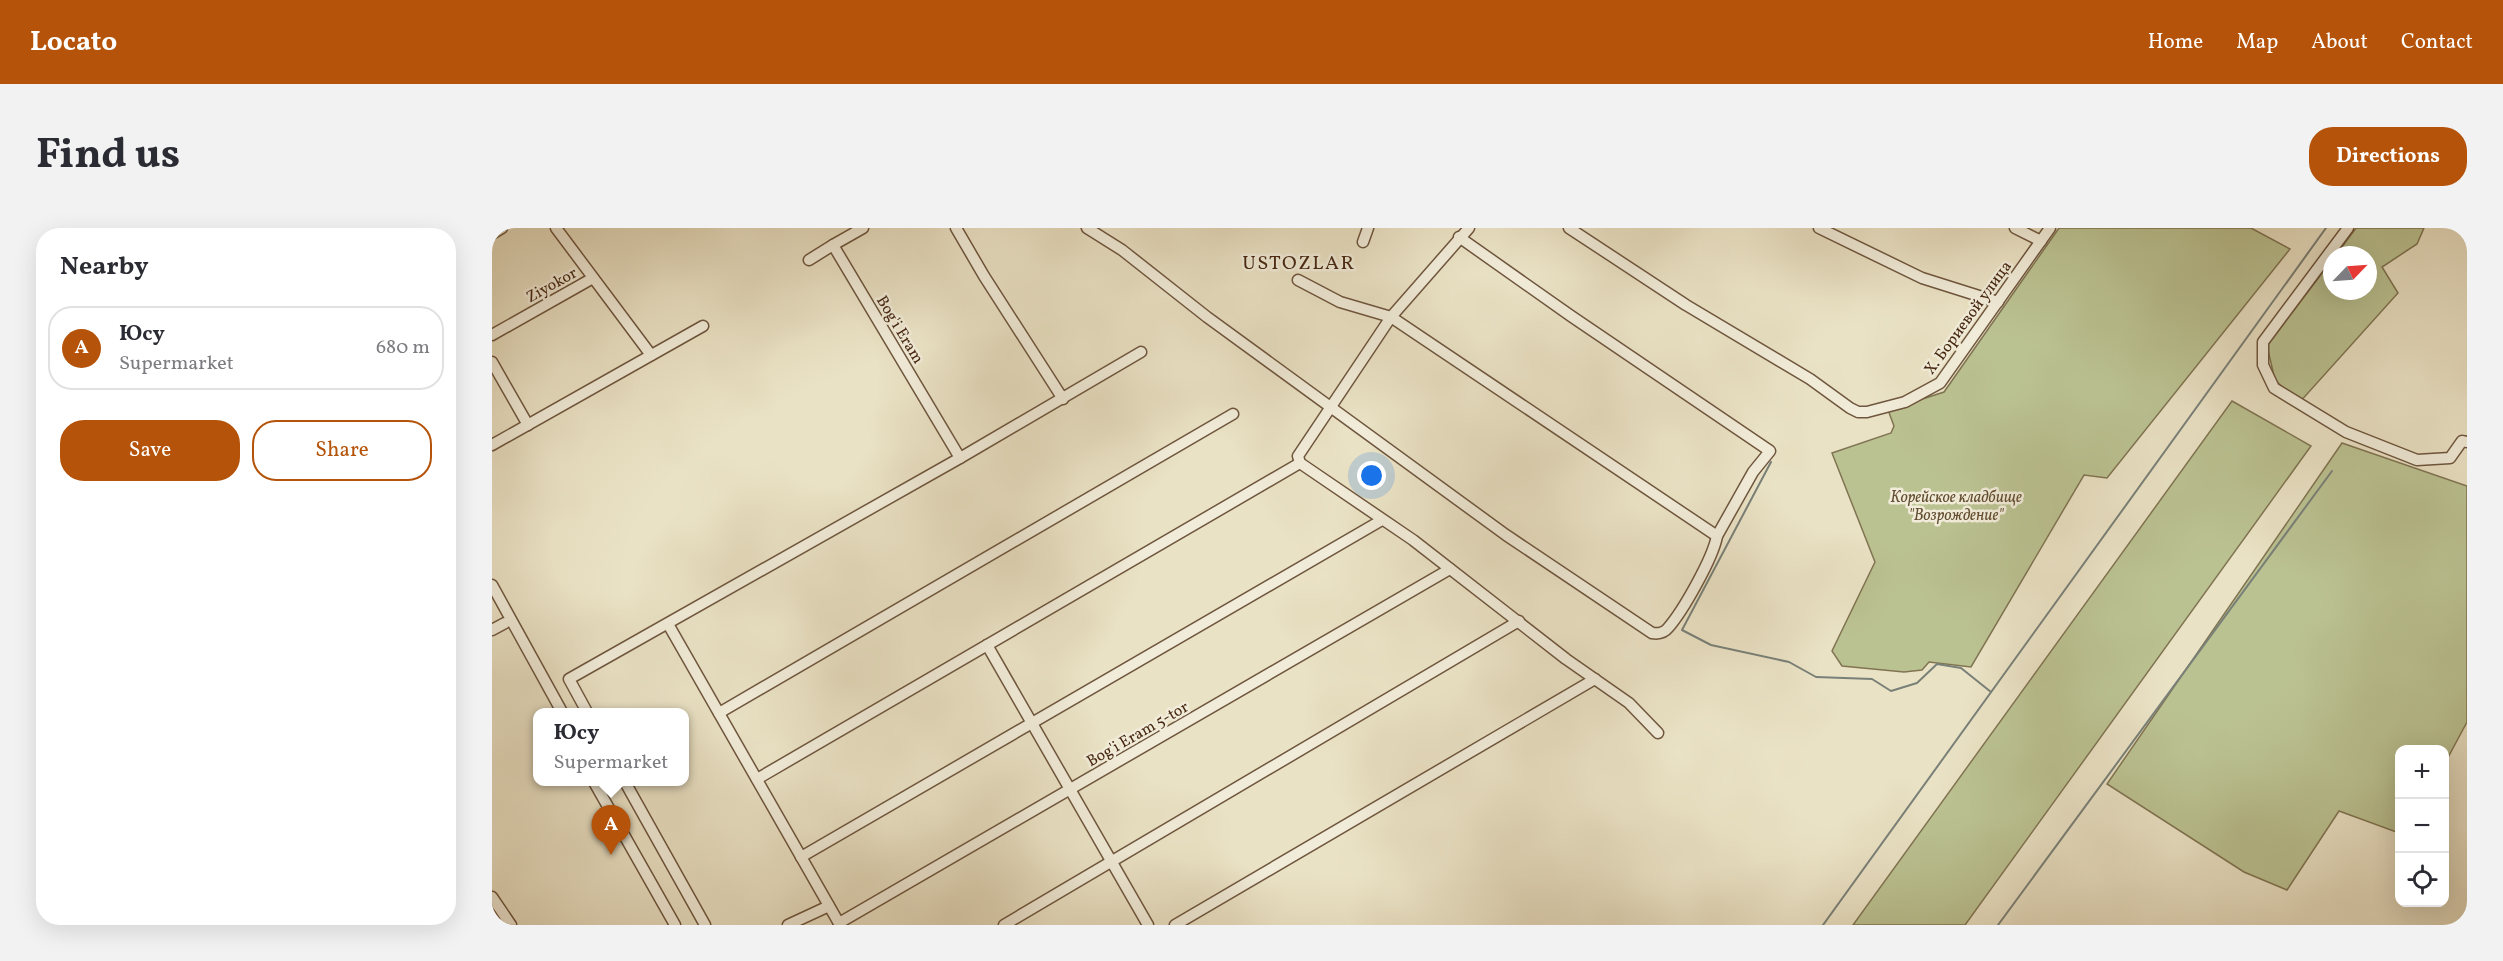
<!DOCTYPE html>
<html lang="en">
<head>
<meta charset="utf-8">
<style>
  :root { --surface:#fff; --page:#f2f2f3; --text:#2b2b33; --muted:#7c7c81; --line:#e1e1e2; --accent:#b45309 }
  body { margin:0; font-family:Vollkorn,serif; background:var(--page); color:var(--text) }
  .controls { position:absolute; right:18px; bottom:18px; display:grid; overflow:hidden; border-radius:12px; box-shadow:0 6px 24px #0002 }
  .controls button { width:54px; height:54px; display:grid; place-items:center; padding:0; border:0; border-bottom:2px solid var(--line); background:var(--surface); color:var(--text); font:30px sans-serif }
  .compass { position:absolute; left:1831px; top:18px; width:54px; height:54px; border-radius:50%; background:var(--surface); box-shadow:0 6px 24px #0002; rotate:65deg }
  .you { position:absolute; left:880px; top:248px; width:21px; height:21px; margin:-15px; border:4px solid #fff; border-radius:50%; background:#1a73e8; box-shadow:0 0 0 9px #1a73e833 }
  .badge { display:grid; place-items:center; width:39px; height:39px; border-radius:50%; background:var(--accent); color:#fff; font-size:20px; font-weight:700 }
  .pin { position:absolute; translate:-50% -50px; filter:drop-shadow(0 2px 3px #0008) }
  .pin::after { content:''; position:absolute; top:32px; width:21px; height:18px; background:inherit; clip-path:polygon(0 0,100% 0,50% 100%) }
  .popup { position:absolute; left:41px; top:480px; width:156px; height:78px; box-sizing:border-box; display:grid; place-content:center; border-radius:12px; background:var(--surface); filter:drop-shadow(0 2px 4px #0005); font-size:20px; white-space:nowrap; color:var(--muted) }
  .popup b { font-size:22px; color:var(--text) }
  .popup::after { content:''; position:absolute; left:50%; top:100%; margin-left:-12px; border:12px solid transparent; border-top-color:var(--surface) }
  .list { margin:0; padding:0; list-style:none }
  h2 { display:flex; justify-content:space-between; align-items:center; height:78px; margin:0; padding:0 24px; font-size:26px }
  h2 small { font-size:20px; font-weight:400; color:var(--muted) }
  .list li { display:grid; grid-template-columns:39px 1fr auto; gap:18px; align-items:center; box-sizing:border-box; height:84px; margin:0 12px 12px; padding:0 12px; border:2px solid var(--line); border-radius:24px }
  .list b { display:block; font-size:22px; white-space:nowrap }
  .list p { margin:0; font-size:20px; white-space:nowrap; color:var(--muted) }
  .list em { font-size:20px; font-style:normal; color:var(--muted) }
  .actions { display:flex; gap:12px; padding:18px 24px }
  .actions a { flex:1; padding:14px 0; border:2px solid var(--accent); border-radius:24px; text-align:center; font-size:21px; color:var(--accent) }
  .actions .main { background:var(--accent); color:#fff }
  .icon { flex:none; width:33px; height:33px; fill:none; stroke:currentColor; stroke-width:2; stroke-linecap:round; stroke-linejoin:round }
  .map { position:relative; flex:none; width:1975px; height:697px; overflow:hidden; border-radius:24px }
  header { display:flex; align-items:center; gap:36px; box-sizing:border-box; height:84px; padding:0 30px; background:var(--accent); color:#fff }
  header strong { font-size:28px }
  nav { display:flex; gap:33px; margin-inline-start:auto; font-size:21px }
  .intro { display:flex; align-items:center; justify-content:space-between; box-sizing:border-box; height:144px; padding:0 36px }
  h1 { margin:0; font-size:42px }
  .button { padding:15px 27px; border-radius:24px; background:var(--accent); color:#fff; font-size:21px; font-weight:700 }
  main { display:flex; gap:36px; padding:0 36px }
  aside { flex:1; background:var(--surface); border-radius:24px; box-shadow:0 6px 24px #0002 }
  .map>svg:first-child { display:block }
  .green { fill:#bbc292; stroke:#807452; stroke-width:1.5 }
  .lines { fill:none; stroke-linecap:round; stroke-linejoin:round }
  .stream { stroke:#798078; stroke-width:2 }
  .minor-casing { stroke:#6f563e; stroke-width:13 }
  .minor { stroke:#f1ecd9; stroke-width:10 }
  .labels { text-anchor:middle; stroke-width:5; stroke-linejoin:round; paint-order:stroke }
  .street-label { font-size:16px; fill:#462711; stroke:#f1ecd9 }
  .park-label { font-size:16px; font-style:italic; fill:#634e31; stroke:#f1ecd9 }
  .quarter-label { font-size:20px; letter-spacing:1.5px; fill:#462711; stroke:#f1ecd9 }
</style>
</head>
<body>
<header>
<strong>Locato</strong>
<nav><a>Home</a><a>Map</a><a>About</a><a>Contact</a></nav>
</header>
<div class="intro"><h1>Find us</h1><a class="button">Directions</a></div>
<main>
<aside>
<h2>Nearby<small></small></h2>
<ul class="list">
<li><span class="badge">A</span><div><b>Юсу</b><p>Supermarket</p></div><em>680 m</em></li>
</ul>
<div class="actions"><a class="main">Save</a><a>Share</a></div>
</aside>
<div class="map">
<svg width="1975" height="697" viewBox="0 0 1975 697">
  <rect width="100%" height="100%" fill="#eae2c5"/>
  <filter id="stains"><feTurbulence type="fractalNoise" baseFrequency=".00333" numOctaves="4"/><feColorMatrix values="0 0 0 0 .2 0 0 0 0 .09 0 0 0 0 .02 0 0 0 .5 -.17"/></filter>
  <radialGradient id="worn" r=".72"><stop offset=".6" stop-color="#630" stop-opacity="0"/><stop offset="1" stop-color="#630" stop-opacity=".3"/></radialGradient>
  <g class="green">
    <path d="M 1567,0 L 1759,0 L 1798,21 L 1615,250 L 1592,247 L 1479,439 L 1437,434 L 1430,442 L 1412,444 L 1350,438 L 1340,423 L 1383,334 L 1340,225 L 1399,205 L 1402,198 L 1396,182 L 1452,164 Z"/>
    <path d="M 1864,0 L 1932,0 L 1925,16 L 1890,39 L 1906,65 L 1807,175 L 1783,152 L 1775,118 L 1840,32 L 1840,63 L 1876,63 L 1876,27 L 1844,27 Z"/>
    <path d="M 1740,173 L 1819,218 L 1473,697 L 1361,697 Z"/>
    <path d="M 1850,215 L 1975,258 L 1975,494 L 1953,535 L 1952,522 L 1908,522 L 1907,605 L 1847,583 L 1795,662 L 1752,644 L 1615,556 Z"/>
  </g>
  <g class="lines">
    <g class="stream">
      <path d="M 1279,234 L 1190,402 L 1219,417 L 1297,434 L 1324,449 L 1380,451 L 1399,463 L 1425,455 L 1445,436 L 1469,440 L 1499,464"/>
      <path d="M 1331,697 L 1834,0"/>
      <path d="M 1506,697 L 1840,243"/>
    </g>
    <g class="minor-casing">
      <g id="minor">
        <path d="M 64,0 L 159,127"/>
        <path d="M 371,0 L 341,17 L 468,230"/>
        <path d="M 464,0 L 492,48 L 571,171"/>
        <path d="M 595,0 L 630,22 L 715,89 L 1014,307 L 1160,405 C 1166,406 1172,405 1176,400 C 1191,383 1221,330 1225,308 L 1261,244 L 1278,223 L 1079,88 L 967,9"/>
        <path d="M 977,0 L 899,89 L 806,228 L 808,235 L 921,312 L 1074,431 L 1137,475 L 1166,505"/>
        <path d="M 1077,0 L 1194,77 L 1318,151 L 1358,180 L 1366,184 L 1375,184 L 1413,174 L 1448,155 L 1558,0"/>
        <path d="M 1327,0 L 1430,50 L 1506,74"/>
        <path d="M 1523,0 L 1549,13"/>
        <path d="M 1856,0 L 1771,114 L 1771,137 L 1782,160 L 1854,204 L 1925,232 L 1958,230 L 1970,213 L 1975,214"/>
        <path d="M 0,6 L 10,0"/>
        <path d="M 871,14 L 876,0"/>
        <path d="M 317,32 L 341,17"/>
        <path d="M 806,52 L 848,74 L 899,89 L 1225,308"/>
        <path d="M 0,107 L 101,50"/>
        <path d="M 0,134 L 36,197"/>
        <path d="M 0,217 L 211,98"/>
        <path d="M 0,357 L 70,484"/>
        <path d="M 176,396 L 348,697"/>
        <path d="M 0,402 L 13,395"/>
        <path d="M 495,417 L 656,697"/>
        <path d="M 95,484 L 77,451 L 468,230 L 649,124"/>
        <path d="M 227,485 L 741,186"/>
        <path d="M 265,551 L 808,235"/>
        <path d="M 102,554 L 183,697"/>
        <path d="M 133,554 L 213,697"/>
        <path d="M 112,561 L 125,554"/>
        <path d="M 309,629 L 890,292"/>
        <path d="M 0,669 L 19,697"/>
        <path d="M 347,695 L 958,341"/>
        <path d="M 296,697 L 337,678"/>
        <path d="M 512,697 L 1027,393"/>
        <path d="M 683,697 L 1103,451"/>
      </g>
    </g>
    <use href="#minor" class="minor"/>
  </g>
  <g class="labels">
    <g class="street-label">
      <text transform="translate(59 56) rotate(-29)" y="6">Ziyokor</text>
      <text transform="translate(1475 89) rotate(-54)" y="6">Х. Бориевой улица</text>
      <text transform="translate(409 101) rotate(59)" y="6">Bog'i Eram</text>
      <text transform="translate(645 505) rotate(-30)" y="6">Bog'i Eram 5-tor</text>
    </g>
    <g class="park-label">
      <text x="1464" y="274">Корейское кладбище<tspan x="1464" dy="18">"Возрождение"</tspan></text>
    </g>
    <g class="quarter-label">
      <text x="807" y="41">USTOZLAR</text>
    </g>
  </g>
  <rect width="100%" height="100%" filter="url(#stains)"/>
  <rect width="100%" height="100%" fill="url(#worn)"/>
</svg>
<div class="controls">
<button>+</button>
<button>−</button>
<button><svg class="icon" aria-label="locate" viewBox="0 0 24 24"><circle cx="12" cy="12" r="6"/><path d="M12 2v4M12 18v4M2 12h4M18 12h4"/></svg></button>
</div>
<svg class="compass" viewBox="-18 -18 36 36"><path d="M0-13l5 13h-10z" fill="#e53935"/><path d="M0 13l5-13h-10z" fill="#7c7c81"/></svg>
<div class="you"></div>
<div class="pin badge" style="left:119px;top:627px">A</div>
<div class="popup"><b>Юсу</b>Supermarket</div>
</div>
</main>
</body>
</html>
